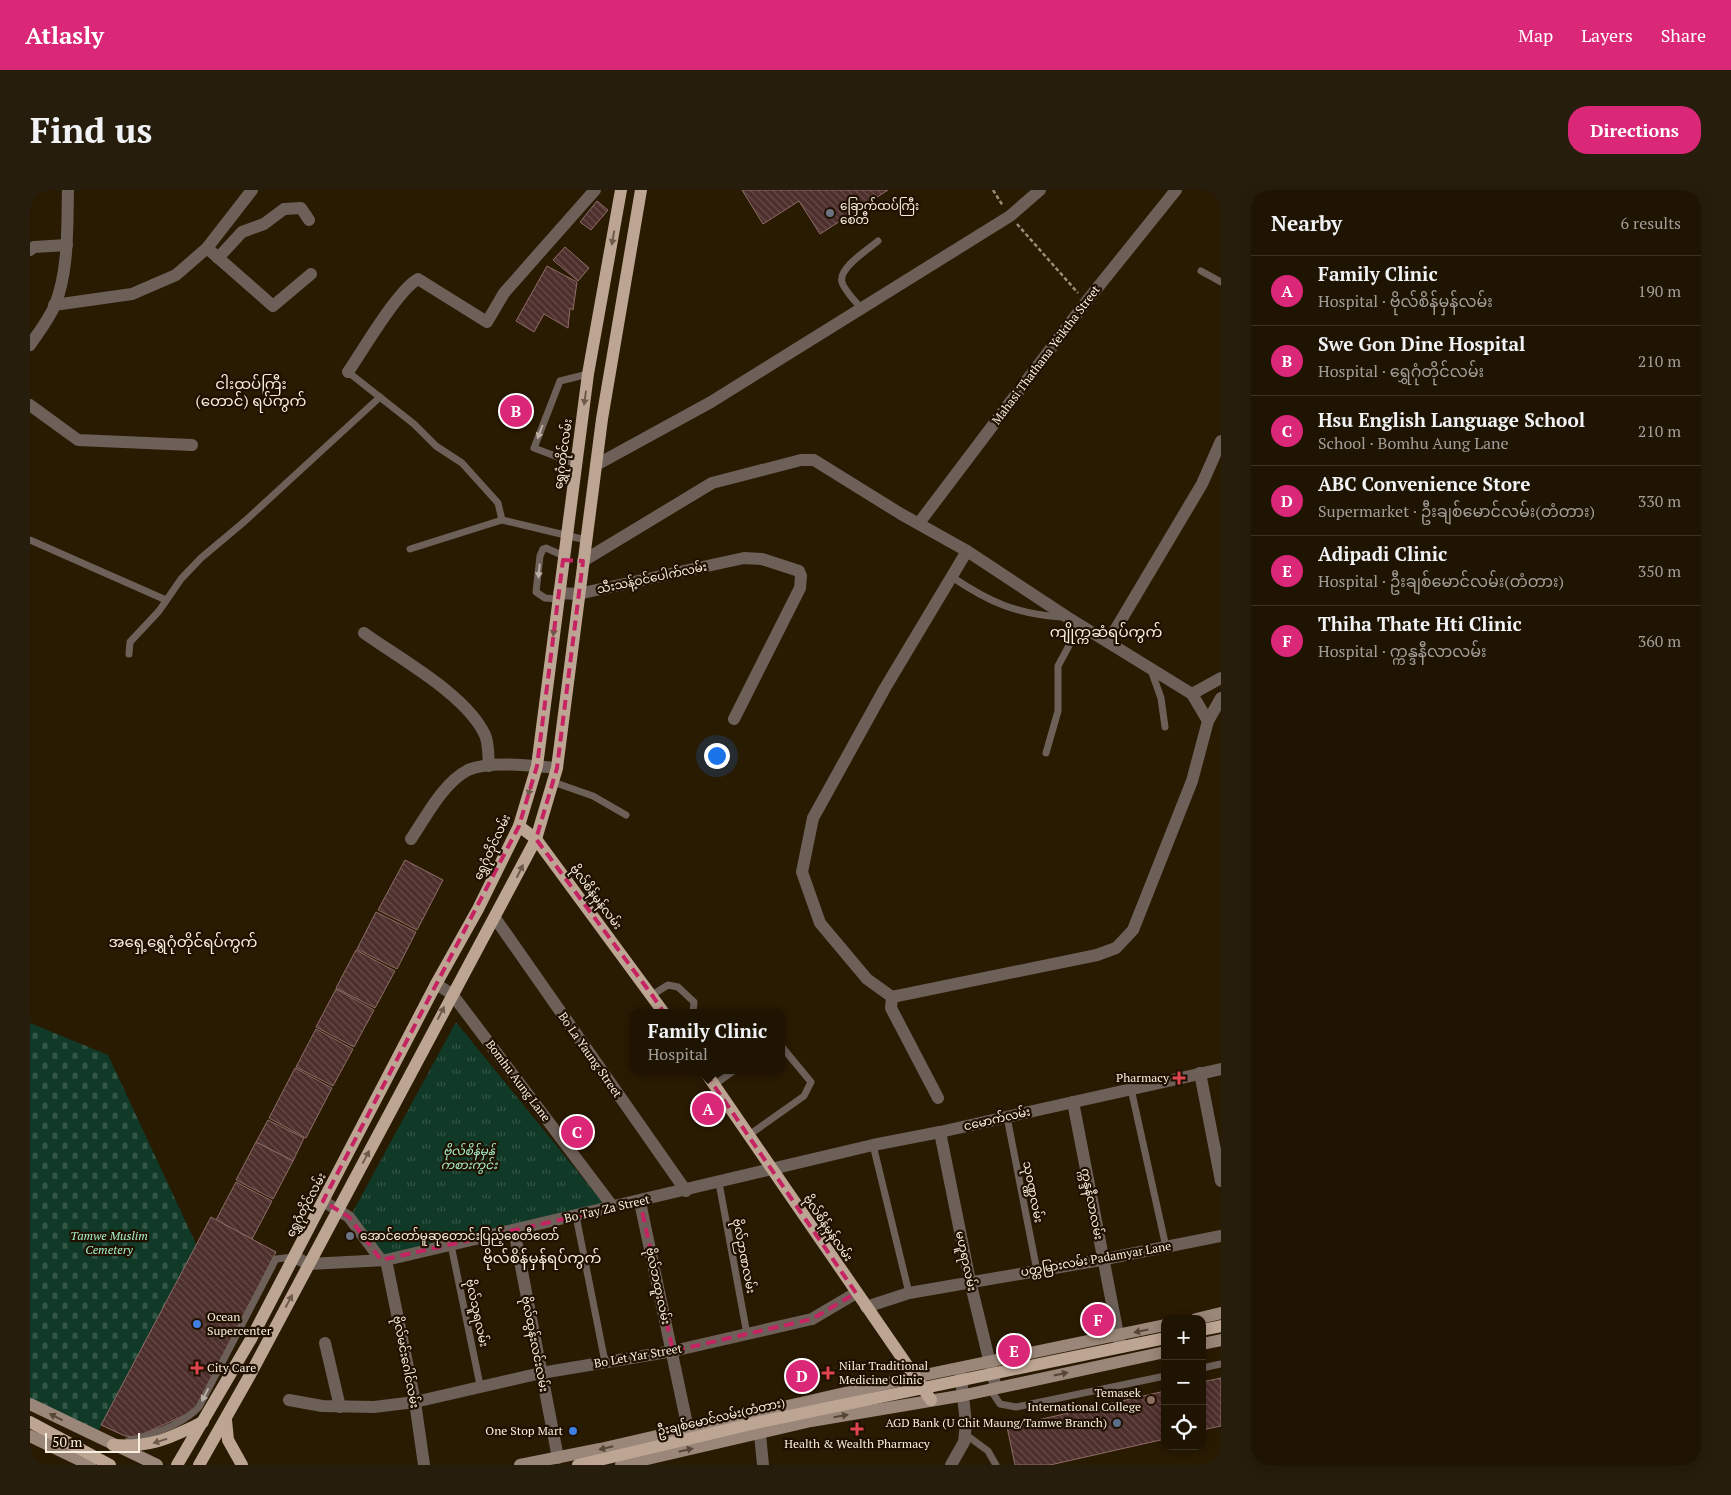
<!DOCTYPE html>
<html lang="en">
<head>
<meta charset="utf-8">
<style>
  :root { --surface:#1f1402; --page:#271d0c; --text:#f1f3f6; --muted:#a19e99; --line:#3c3324; --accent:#db2777 }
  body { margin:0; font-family:"PT Serif","Noto Sans Myanmar",serif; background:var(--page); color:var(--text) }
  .controls { position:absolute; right:15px; bottom:15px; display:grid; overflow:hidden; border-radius:10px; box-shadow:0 2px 12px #0003 }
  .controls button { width:45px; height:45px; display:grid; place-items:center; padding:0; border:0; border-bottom:1px solid var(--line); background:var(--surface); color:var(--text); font:25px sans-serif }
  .scale { position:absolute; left:15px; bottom:12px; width:95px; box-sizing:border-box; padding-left:5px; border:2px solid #f9efe0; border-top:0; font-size:14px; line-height:18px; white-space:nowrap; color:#f9efe0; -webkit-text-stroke:4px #1f1000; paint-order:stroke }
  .you { position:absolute; left:686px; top:565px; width:18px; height:18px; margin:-12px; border:4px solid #fff; border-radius:50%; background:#1a73e8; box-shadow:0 0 0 8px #1a73e833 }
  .badge { display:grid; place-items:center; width:32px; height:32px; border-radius:50%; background:var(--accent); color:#fff; font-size:16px; font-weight:700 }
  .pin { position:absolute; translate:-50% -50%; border:2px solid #fff; box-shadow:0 1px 5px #0006 }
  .popup { position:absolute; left:600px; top:819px; width:155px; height:65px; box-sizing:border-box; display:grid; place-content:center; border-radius:10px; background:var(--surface); filter:drop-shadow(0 1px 4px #0005); font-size:16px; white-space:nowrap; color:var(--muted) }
  .popup b { font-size:19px; color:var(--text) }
  .popup::after { content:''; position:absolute; left:50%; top:100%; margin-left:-10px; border:10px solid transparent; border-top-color:var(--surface) }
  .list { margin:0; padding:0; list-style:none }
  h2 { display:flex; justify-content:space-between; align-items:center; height:65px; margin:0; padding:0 20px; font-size:21px }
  h2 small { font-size:16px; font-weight:400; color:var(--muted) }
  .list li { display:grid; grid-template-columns:32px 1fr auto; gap:15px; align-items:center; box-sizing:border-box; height:70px; padding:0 20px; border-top:1px solid var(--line) }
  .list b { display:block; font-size:19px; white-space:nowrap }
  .list p { margin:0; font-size:16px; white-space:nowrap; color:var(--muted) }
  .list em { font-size:16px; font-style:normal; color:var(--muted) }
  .icon { flex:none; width:28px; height:28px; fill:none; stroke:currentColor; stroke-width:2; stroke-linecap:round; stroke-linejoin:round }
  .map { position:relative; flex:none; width:1191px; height:1275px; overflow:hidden; border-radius:20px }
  header { display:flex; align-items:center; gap:30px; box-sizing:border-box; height:70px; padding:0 25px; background:var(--accent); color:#fff }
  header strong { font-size:24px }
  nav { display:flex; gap:28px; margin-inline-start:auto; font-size:18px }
  .intro { display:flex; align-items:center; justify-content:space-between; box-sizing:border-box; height:120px; padding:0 30px }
  h1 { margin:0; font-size:35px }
  .button { padding:12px 22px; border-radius:20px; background:var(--accent); color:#fff; font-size:18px; font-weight:700 }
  main { display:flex; gap:30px; padding:0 30px }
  aside { flex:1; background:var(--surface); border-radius:20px; box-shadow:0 2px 12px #0003 }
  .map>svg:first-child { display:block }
  .cemetery { fill:url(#cemetery-stones) }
  .park { fill:url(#park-tufts) }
  .building { fill:url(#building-back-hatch); stroke:#8e6c68 }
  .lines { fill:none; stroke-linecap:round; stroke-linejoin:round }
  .path { stroke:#9a8e7b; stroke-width:2.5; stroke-dasharray:4 2.5; stroke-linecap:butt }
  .lane { stroke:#6c6058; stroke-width:7 }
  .street { stroke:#6c6058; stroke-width:12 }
  .secondary { stroke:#9a8779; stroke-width:12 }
  .primary { stroke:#bda593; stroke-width:12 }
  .primary-bridge { stroke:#bda593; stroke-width:12 }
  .oneway { fill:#6e5a4a }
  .oneway2 { fill:#baafa3 }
  .oneway3 { fill:#564636 }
  .marked { fill:none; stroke:#c52362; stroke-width:4; stroke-dasharray:10 6; stroke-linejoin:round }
  .worship-dot { fill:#6b7280; stroke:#1f1000; stroke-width:2 }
  .health-dot { fill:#e0444e; stroke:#1f1000; stroke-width:2 }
  .shop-dot { fill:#3f7fe0; stroke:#1f1000; stroke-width:2 }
  .education-dot { fill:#8d6e63; stroke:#1f1000; stroke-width:2 }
  .service-dot { fill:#5c6f8a; stroke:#1f1000; stroke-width:2 }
  .labels { text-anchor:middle; stroke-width:4.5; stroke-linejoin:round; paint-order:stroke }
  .poi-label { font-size:12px; fill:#f9efe0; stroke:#1f1000; text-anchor:start }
  .street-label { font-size:12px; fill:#f9efe0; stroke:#1f1000 }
  .park-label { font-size:12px; font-style:italic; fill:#a6efcb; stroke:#1f1000 }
  .quarter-label { font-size:15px; fill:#f9efe0; stroke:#1f1000 }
</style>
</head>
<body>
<header>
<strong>Atlasly</strong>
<nav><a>Map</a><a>Layers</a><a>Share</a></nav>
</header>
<div class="intro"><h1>Find us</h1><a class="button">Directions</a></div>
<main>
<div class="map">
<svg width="1191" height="1275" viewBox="0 0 1191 1275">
  <defs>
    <pattern id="cemetery-stones" width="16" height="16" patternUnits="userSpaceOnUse" patternTransform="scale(1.25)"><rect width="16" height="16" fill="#103928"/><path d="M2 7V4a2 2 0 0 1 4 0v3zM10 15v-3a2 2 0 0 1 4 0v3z" fill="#345647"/></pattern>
    <pattern id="park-tufts" width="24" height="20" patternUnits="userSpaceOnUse" patternTransform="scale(1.25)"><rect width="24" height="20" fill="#103928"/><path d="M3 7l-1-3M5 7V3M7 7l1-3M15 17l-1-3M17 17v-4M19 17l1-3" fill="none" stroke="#345647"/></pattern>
    <pattern id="building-back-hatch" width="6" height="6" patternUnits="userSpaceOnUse" patternTransform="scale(1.25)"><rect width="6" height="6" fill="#4d2f2c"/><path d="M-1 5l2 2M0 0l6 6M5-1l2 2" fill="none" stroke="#674d4a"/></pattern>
  </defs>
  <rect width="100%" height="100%" fill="#291a02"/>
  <path class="cemetery" d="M 0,833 L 78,865 L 167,1056 L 66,1245 L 0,1210 Z"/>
  <path class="park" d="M 426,832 L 574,1014 L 353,1066 L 321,1025 Z"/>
  <g class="building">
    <path d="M 712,0 L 858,0 L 790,44 L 769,11 L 733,34 Z"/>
    <path d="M 567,11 L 578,20 L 561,40 L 550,32 Z"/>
    <path d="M 535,57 L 559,78 L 548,91 L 523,70 Z"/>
    <path d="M 517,76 L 547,92 L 543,120 L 540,118 L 538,138 L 514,124 L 504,142 L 486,131 Z"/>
    <path d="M 375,670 L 413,690 L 387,740 L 348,720 Z"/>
    <path d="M 346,722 L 386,742 L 367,779 L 327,759 Z"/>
    <path d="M 326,760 L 365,781 L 345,818 L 306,798 Z"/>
    <path d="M 306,799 L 344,820 L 324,857 L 286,837 Z"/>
    <path d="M 286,839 L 323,859 L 303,896 L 266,877 Z"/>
    <path d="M 265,878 L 302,898 L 276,948 L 239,928 Z"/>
    <path d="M 238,930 L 274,948 L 263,971 L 226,952 Z"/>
    <path d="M 226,952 L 263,971 L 243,1009 L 206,990 Z"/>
    <path d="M 206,992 L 242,1011 L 222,1049 L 186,1030 Z"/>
    <path d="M 181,1027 L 246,1062 L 172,1206 L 166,1217 L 155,1225 L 106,1247 L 95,1246 L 71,1235 Z"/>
    <path d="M 1191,1188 L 1191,1236 L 1172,1240 L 1172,1192 Z"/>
    <path d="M 1135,1201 L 1135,1249 L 1020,1275 L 985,1275 L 977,1237 Z"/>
  </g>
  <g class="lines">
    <g class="path">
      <path d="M 963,0 L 973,16"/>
      <path d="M 987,34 L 1048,103"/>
    </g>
    <g class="lane">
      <path d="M 1171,81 L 1191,92"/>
      <path d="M 831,118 C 825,111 814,100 812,92 C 808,78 839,59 848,51"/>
      <path d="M 318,182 L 384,234 L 406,256 L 432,273 L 468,313 L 472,330"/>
      <path d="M 546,274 L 504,258 L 530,191 L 558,184"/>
      <path d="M 0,350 L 136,410"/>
      <path d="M 380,359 L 472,330 L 556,350"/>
      <path d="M 922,387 C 959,412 986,424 1032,427"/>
      <path d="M 528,409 L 515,408 L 506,402 L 510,366 L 513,359 L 516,358 L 534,366"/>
      <path d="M 99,464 L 100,452 L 129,421 L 151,389 L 171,368 L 215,331 L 350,207"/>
      <path d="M 1121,480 L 1131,508 L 1135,537"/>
      <path d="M 1016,563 L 1028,521 L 1028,476 L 1050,435"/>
      <path d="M 523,592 L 563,606 L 596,625"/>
      <path d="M 622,805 L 638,795 L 648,797 L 664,812 L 663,823"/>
      <path d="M 684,895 L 705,880"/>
      <path d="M 1101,899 L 1136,1057"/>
      <path d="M 977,927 L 1007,1081"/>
      <path d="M 719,945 L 774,906 L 781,892 L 752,857"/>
      <path d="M 843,955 L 879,1103"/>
      <path d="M 689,993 L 717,1144"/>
      <path d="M 546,1026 L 575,1172"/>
      <path d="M 421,1055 L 450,1195"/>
      <path d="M 1172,1178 L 1191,1174"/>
      <path d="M 960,1199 L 970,1214 L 986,1217 L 1135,1186"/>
      <path d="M 935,1244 L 958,1261 L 966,1275"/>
      <path d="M 98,1251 C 121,1245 153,1235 169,1217 L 246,1069 L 263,1067"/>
    </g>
    <g class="street">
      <path d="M 177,58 L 243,116 L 281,84"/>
      <path d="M 0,60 L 4,57 L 37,55"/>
      <path d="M 188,68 L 212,42 L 234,34 L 254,19 L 271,18 L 279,30"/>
      <path d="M 24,115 L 102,104 L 146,85 L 177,58 L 222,0"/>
      <path d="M 0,155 C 9,142 19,129 25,115 C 39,79 37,38 38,0"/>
      <path d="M 318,182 C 333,160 368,100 388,89 L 457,132 L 474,103 L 565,0"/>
      <path d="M 0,215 L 48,250 L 162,255"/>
      <path d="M 566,275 L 681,212 L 980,26 L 1010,0"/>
      <path d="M 889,333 L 1056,112 L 1146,0"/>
      <path d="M 553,371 L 682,293 L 771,270 L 784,270 L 871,324 L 937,361 L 1037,427 L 1162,504 L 1178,531"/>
      <path d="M 529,403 L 548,404 L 714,368 L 732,369 L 769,381 L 771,386 L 770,398 L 704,529"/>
      <path d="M 334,443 C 370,469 437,505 455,545 C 459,554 458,566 459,576"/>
      <path d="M 1078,452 L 1172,294 L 1191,251"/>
      <path d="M 1162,504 L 1191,488"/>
      <path d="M 381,649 C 396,627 413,593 438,580 C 460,570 504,576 527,578"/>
      <path d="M 465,728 L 656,1001"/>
      <path d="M 406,794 L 422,804 L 583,1017"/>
      <path d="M 862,807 L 1067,765 L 1086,758 L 1103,740 L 1162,591 L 1178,531 L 1191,508"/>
      <path d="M 1170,883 L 1191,991"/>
      <path d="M 908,908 L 861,818 L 862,807 L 837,789 L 790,733 L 772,682 L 783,628 L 855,498 L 937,361"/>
      <path d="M 1043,912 L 1090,1155"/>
      <path d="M 910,942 L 940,1091 L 966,1198"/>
      <path d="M 293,1011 L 319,1027 L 351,1070"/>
      <path d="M 610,1012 L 658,1239"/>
      <path d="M 484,1040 L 528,1268"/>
      <path d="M 264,1067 L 279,1074 L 356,1070 L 843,955 L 910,942 L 1191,879"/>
      <path d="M 356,1070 L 385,1212 L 394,1275"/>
      <path d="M 836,1117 L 879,1103 L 1065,1071 L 1191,1046"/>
      <path d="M 295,1153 L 310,1217"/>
      <path d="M 259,1210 L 292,1216 L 344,1217 L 385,1212 L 511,1183 L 643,1161 L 782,1129 L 826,1103"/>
      <path d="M 730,1244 L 733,1275"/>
      <path d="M 921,1275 L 934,1252 L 936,1233 L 930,1179"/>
    </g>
    <g class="secondary">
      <path d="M 1166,1129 L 1191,1123"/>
      <path d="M 1172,1154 L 1191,1150"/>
      <path d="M 0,1214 L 127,1275"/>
      <path d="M 0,1246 L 60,1275"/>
      <path d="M 490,1275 L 570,1259 L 885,1187 L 1135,1135"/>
      <path d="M 591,1275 L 781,1231 L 935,1205 L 1135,1162"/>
    </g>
    <g class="primary">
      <path d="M 489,636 L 506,649 L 634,823"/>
      <path d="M 674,880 L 901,1210"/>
      <path d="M 1172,1140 L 1191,1136"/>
      <path d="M 196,1230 L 198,1250 L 212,1275"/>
      <path d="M 0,1232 L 80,1275"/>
      <path d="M 83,1255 C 122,1258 139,1248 173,1232"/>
      <path d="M 147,1275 L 221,1149 L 406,794 L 448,719 L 489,636 L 507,576 L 558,184 L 591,0"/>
      <path d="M 169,1275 L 220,1185 L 506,649 L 527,578 L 572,229 L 611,0"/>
    </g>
    <path class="primary-bridge" d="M 548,1275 L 730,1232 L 1135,1148"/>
  </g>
  <defs><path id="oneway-solid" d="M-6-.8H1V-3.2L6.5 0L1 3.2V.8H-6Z" transform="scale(1.25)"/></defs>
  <g class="oneway">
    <use href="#oneway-solid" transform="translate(583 48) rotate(100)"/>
    <use href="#oneway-solid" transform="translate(555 208) rotate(98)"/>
    <use href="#oneway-solid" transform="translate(524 439) rotate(97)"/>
    <use href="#oneway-solid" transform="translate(500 599) rotate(107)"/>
    <use href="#oneway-solid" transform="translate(490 681) rotate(-64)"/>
    <use href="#oneway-solid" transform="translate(411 823) rotate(-62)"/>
    <use href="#oneway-solid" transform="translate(336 967) rotate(-62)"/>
    <use href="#oneway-solid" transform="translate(259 1111) rotate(-62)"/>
    <use href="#oneway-solid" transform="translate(130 1251) rotate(163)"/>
  </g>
  <g class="oneway2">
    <use href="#oneway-solid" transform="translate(510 242) rotate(111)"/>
    <use href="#oneway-solid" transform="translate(509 381) rotate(96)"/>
    <use href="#oneway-solid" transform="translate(175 1205) rotate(117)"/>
  </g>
  <g class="oneway3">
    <use href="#oneway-solid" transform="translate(1111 1141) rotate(168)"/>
    <use href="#oneway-solid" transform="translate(1031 1184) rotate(-12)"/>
    <use href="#oneway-solid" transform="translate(811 1226) rotate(-10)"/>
    <use href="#oneway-solid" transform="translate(26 1227) rotate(-153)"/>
    <use href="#oneway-solid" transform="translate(576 1258) rotate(167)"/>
    <use href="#oneway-solid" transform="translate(656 1260) rotate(-13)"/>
  </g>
  <path class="marked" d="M 533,370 L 553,371 L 527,578 L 506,649 L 622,805 L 826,1103 L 782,1129 L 643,1161 L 610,1012 L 351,1070 L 319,1027 L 293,1011 L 489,636 L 507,576 Z"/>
  <g class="worship-dot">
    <circle cx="800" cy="23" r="5"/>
    <circle cx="320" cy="1046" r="5"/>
  </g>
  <g class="health-dot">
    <path d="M1146.5 880.5h5v5h5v5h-5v5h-5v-5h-5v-5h5z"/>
    <path d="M164.5 1170.5h5v5h5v5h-5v5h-5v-5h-5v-5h5z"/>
    <path d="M795.5 1175.5h5v5h5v5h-5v5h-5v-5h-5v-5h5z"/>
    <path d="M824.5 1231.5h5v5h5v5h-5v5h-5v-5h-5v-5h5z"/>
  </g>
  <g class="shop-dot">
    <circle cx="167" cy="1134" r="5"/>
    <circle cx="543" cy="1241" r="5"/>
  </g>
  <circle class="education-dot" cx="1121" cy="1210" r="5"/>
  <circle class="service-dot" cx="1087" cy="1233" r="5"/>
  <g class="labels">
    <g class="poi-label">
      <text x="810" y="20">ခြောက်ထပ်ကြီး<tspan x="810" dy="14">စေတီ</tspan></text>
      <text x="1139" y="892" text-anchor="end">Pharmacy</text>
      <text x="330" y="1050">အောင်တော်မူဆုတောင်းပြည့်စေတီတော်</text>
      <text x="177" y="1131">Ocean<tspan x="177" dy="14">Supercenter</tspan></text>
      <text x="809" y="1180">Nilar Traditional<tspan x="809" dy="14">Medicine Clinic</tspan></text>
      <text x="177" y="1182">City Care</text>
      <text x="1111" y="1207" text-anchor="end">Temasek<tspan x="1111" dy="14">International College</tspan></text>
      <text x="1077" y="1237" text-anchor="end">AGD Bank (U Chit Maung/Tamwe Branch)</text>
      <text x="533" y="1245" text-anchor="end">One Stop Mart</text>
      <text x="827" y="1258" text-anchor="middle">Health &amp; Wealth Pharmacy</text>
    </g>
    <g class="street-label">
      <text transform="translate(1016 165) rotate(-53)" y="4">Mahasi Thathana Yeiktha Street</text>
      <text transform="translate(533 264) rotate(-82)" y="4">ရွှေဂုံတိုင်လမ်း</text>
      <text transform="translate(622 388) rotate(-12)" y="4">သီးသန့်ဝင်ပေါက်လမ်း</text>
      <text transform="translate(462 657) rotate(-65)" y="4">ရွှေဂုံတိုင်လမ်း</text>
      <text transform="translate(566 707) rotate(53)" y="4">ဗိုလ်စိန်မှန်လမ်း</text>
      <text transform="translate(560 865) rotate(55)" y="4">Bo La Yaung Street</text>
      <text transform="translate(488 891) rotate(53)" y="4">Bomhu Aung Lane</text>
      <text transform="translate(967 929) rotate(-13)" y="4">ငမောက်လမ်း</text>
      <text transform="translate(1003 1002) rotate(79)" y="4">သုဝဏ္ဏလမ်း</text>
      <text transform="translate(1062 1014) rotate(79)" y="4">က္ကန္ဒနီလာလမ်း</text>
      <text transform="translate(276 1015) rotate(-62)" y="4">ရွှေဂုံတိုင်လမ်း</text>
      <text transform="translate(577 1019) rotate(-13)" y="4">Bo Tay Za Street</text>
      <text transform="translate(798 1038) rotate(56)" y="4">ဗိုလ်စိန်မှန်လမ်း</text>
      <text transform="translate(714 1066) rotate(79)" y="4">ဗိုလ်ဉာဏလမ်း</text>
      <text transform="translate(1066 1069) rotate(-10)" y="4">ပတ္တမြားလမ်း Padamyar Lane</text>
      <text transform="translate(936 1071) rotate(78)" y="4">မဟူရာလမ်း</text>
      <text transform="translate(628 1096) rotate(78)" y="4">ဗိုလ်ဘထူးလမ်း</text>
      <text transform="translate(447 1123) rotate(78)" y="4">ဗိုလ်သူရလမ်း</text>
      <text transform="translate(505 1154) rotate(79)" y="4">ဗိုလ်ထွန်းလင်းလမ်း</text>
      <text transform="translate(608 1166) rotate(-10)" y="4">Bo Let Yar Street</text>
      <text transform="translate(376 1172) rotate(79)" y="4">ဗိုလ်မင်းဂေါင်လမ်း</text>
      <text transform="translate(691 1227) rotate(-13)" y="4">ဦးချစ်မောင်လမ်း(တံတား)</text>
    </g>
    <g class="park-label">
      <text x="439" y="965">ဗိုလ်စိန်မှန်<tspan x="439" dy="14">ကစားကွင်း</tspan></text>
      <text x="79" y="1050">Tamwe Muslim<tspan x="79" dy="14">Cemetery</tspan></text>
    </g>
    <g class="quarter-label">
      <text x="221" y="199">ငါးထပ်ကြီး<tspan x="221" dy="17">(တောင်) ရပ်ကွက်</tspan></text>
      <text x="1076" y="447">ကျိုက္ကဆံရပ်ကွက်</text>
      <text x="153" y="757">အရှေ့ရွှေဂုံတိုင်ရပ်ကွက်</text>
      <text x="512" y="1073">ဗိုလ်စိန်မှန်ရပ်ကွက်</text>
    </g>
  </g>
</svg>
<div class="controls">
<button>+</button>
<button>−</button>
<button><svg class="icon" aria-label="locate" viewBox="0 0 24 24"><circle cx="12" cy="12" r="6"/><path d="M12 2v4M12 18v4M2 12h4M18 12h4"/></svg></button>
</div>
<div class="scale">50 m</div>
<div class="you"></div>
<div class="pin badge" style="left:678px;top:919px">A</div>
<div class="popup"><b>Family Clinic</b>Hospital</div>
<div class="pin badge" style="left:486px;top:221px">B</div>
<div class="pin badge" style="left:547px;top:942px">C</div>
<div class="pin badge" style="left:772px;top:1186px">D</div>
<div class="pin badge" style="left:984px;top:1161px">E</div>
<div class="pin badge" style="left:1068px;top:1130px">F</div>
</div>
<aside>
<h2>Nearby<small>6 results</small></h2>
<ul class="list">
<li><span class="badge">A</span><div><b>Family Clinic</b><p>Hospital · ဗိုလ်စိန်မှန်လမ်း</p></div><em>190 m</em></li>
<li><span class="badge">B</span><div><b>Swe Gon Dine Hospital</b><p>Hospital · ရွှေဂုံတိုင်လမ်း</p></div><em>210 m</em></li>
<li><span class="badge">C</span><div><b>Hsu English Language School</b><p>School · Bomhu Aung Lane</p></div><em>210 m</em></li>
<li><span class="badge">D</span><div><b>ABC Convenience Store</b><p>Supermarket · ဦးချစ်မောင်လမ်း(တံတား)</p></div><em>330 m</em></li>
<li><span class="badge">E</span><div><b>Adipadi Clinic</b><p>Hospital · ဦးချစ်မောင်လမ်း(တံတား)</p></div><em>350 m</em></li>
<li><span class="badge">F</span><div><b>Thiha Thate Hti Clinic</b><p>Hospital · က္ကန္ဒနီလာလမ်း</p></div><em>360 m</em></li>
</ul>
</aside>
</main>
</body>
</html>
